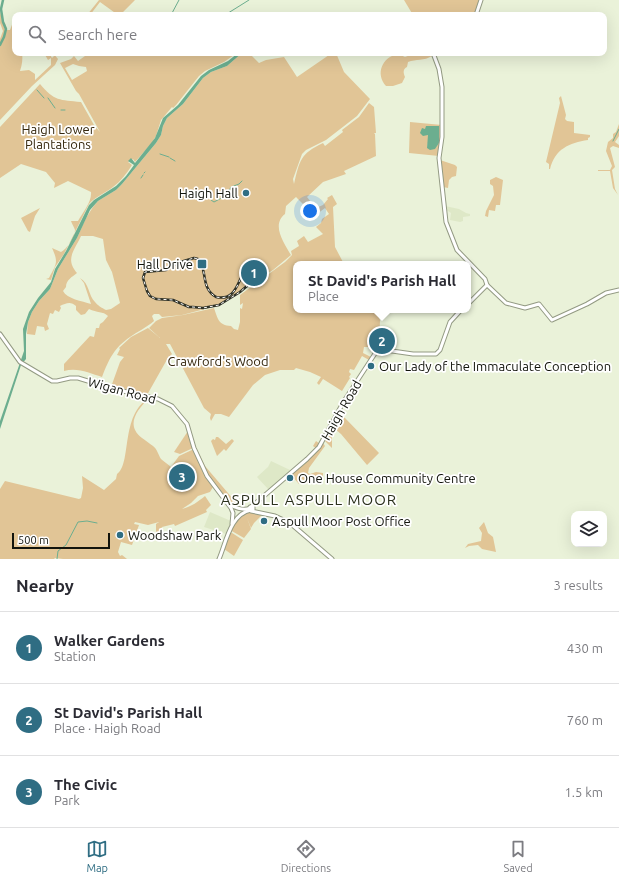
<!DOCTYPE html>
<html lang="en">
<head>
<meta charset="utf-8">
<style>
  :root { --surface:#fff; --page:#f2f2f3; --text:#2b2b33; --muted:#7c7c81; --line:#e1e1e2; --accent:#2f6d83 }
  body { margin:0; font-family:Ubuntu,sans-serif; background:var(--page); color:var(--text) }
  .controls { position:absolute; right:12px; bottom:12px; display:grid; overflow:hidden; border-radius:8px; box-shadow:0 4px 16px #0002 }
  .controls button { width:36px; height:36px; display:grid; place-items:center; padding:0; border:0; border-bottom:1px solid var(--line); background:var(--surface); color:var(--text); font:20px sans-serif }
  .scale { position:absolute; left:12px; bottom:10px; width:98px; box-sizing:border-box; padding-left:4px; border:2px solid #12140c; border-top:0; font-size:11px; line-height:14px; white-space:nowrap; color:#12140c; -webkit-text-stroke:3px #fff; paint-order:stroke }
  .you { position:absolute; left:310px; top:211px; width:14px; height:14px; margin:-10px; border:3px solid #fff; border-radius:50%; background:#1a73e8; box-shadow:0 0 0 6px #1a73e833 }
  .badge { display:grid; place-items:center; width:26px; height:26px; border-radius:50%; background:var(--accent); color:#fff; font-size:13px; font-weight:700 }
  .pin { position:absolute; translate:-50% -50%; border:2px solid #fff; box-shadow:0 1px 4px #0006 }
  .popup { position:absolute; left:293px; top:261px; width:178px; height:52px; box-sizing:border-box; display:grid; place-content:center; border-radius:8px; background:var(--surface); filter:drop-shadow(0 1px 3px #0005); font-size:13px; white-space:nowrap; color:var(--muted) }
  .popup b { font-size:15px; color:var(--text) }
  .popup::after { content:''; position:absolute; left:50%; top:100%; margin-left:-8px; border:8px solid transparent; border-top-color:var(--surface) }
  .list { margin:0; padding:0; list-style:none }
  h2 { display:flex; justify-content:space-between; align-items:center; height:52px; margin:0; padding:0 16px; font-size:17px }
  h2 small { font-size:13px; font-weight:400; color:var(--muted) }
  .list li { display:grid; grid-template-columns:26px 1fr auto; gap:12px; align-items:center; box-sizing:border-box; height:72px; padding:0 16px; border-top:1px solid var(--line) }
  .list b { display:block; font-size:15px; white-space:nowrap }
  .list p { margin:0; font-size:13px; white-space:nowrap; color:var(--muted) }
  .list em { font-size:13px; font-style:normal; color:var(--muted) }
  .icon { flex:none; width:22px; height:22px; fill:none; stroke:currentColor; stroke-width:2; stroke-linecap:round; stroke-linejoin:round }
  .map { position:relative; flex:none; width:619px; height:559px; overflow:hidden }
  .search { position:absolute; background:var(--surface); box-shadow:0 4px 16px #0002; left:12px; right:12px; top:12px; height:44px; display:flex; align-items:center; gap:10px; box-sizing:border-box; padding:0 14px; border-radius:8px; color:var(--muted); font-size:15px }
  .sheet { height:268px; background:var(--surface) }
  nav { display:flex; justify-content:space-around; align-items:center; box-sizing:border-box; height:56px; border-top:1px solid var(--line); background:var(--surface); font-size:11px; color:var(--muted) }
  nav a { display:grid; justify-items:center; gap:2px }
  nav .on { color:var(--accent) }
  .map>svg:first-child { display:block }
  .built { fill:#dee8c7 }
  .green { fill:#e1c596; fill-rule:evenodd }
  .water { fill:#6cae8f }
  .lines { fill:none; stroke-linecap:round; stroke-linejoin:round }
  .stream { stroke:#6cae8f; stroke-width:1 }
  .river { stroke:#6cae8f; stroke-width:2.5 }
  .secondary-casing { stroke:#939a83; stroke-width:5 }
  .secondary { stroke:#fff; stroke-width:3 }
  .rail-casing { stroke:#2f3228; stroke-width:2.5 }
  .rail { stroke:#fff; stroke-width:1; stroke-dasharray:3; stroke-linecap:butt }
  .poi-dot { fill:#2f6d83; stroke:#fff; stroke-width:1.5 }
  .labels { text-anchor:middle; stroke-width:3.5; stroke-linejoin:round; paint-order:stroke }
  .park-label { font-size:13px; fill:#35270d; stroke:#fff }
  .poi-label { font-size:13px; fill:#12140c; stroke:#fff; text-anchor:start }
  .street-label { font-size:13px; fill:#12140c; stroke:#fff }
  .quarter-label { font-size:15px; letter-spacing:1px; fill:#2b311d; stroke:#fff }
</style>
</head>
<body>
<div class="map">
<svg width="619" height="559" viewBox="0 0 619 559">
  <rect width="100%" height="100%" fill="#eaf2d9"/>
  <g class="built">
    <path d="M 445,206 L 459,209 L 466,213 L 470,214 L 470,216 L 463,217 L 463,221 L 460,222 L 450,220 L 451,213 L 445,209 Z"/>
    <path d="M 271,461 L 290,470 L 291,471 L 269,490 L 257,477 L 268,467 Z"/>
    <path d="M 210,512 L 231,521 L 226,534 L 204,527 Z"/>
  </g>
  <g class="green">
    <path d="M 99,0 L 135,0 L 122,13 L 129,15 L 118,15 L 100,2 L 90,15 L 87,15 Z"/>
    <path d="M 404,0 L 479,0 L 475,15 L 413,15 Z"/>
    <path d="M 0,10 L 2,21 L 5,23 L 7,30 L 10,30 L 13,22 L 15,22 L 15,53 L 22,53 C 23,59 22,65 20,71 L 29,70 L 35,74 L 35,80 L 51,65 L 51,58 L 48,60 L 44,53 L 49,53 L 52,58 L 54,56 L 53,53 L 58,59 L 55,65 L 32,86 L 0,120 L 0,39 L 3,31 L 0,23 Z"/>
    <path d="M 85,53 L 237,53 L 224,62 L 205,71 L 199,76 L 176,105 L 173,108 L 172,107 L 161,120 L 156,136 L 151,144 L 135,162 L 133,159 L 128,162 L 132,165 C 127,173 121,181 113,187 C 105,193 95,197 89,204 L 64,254 L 55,267 L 51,280 L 46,279 L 49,278 C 56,264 59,263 52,248 L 61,252 C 67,249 75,237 75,230 C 74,227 72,224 71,221 L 78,221 C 83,212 92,202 91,192 L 68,181 L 54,188 L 55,183 L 46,172 L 21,164 L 0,178 L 0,127 L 40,84 C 54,101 60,100 81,102 L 94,125 L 100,132 L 79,94 L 76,91 L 60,63 L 71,59 L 74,56 L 78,61 L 85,56 ZM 73,64 L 79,66 L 86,67 L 87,71 L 72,80 L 65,68 Z"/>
    <path d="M 242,53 L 249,53 L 259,63 L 266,60 L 284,57 L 297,77 L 329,55 L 332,55 L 336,53 L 344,72 L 370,99 L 357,116 L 326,140 L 306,150 L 302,154 L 293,179 L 294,184 C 300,160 300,154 323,143 L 325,146 L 343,132 L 342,130 L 359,117 L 369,103 L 374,107 L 376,133 L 374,133 L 375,134 L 376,156 L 344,171 L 346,174 L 323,182 L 307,197 L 316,208 L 323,205 L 328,199 L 327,198 L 332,195 L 337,204 L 333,207 L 335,247 L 344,264 L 296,264 L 296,310 L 372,310 L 378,314 L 380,320 L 379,347 L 364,347 L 363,353 L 371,357 L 369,360 L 362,356 L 354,370 L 350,369 L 349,372 L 351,374 L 349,377 L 350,378 L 342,391 L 323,379 L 319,385 L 317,383 L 321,377 L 310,372 L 296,368 L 294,370 L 280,370 L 265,375 L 253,385 L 229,417 L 221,414 L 215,414 L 211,421 L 210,418 L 211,414 L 204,408 L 170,344 L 166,344 L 172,354 L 170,356 L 169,356 L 147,395 L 111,387 L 120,362 L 124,357 L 117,355 L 120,349 L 119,348 L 131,337 L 148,328 L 160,338 L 149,328 L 156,321 L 162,318 L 183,315 L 214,308 C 218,319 218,325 231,326 L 234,329 L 238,330 L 240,322 L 240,308 L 242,309 L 243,303 L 240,305 L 240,295 L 285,262 L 292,255 L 291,251 L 299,246 L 297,241 L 304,236 L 308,242 L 323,234 L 316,227 L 321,223 L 322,219 L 329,214 L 325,208 L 317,214 L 313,208 L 310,211 L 296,197 L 286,206 L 285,214 C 271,225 284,243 291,255 L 273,270 L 220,305 L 182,315 L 162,317 L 159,314 L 154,314 L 152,316 L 154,321 C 146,328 138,331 130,337 C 114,348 109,359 102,377 C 90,373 77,367 64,371 L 64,364 L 90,336 L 94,337 L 96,328 L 99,328 L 100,324 L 103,322 L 108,316 C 103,311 97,313 89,309 L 85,314 L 81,315 L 76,310 L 76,306 C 71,301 66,303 60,306 L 61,308 L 59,312 L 55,310 L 53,314 L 50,313 L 47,324 L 49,329 L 45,331 L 44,327 L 37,326 L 35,335 L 27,334 L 28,322 L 32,312 L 39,301 L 50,289 L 58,269 L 77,238 L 86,218 L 93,207 L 98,201 L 116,190 L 122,184 L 156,143 L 161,135 L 163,126 L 167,118 L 183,104 L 203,78 L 211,72 L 227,66 ZM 81,236 L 93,236 L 103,239 L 106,260 L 112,272 L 120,303 L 111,309 L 106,310 C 102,308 97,305 95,302 C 88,295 90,284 80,278 L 84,283 L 91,304 C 82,301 67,299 63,291 L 66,287 C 66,280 72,277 77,273 C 65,259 74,251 81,236 Z"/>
    <path d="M 416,53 L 431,53 L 432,56 C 424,61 416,59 408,62 L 407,67 C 403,69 403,72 405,77 L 402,83 L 393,86 L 386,86 C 375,74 382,57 398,54 L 405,57 Z"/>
    <path d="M 561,96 L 566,115 L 565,119 L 567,121 L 574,122 L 574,133 L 590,135 L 590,137 L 588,138 L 588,140 C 569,143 555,149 550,169 L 549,169 L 549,164 L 546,162 L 560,103 L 559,98 Z"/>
    <path d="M 410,122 L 442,125 L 439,156 L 409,153 ZM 439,128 L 439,143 L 427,148 L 429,137 L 425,129 Z"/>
    <path d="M 619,124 L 619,136 L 615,142 L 619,145 L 619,148 L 613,146 L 610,148 L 615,167 L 612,170 L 615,189 L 618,195 L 613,188 L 610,171 L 598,171 L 598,170 L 610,170 L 612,166 L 606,151 L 608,142 L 613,138 L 613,134 L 616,132 Z"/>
    <path d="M 440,160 L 455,165 L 457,167 L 456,176 L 452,177 L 449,180 L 448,188 L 443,187 Z"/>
    <path d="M 496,177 L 503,180 L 500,205 L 496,205 L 495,211 L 489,210 L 488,217 L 485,216 L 486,211 L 494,195 L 493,186 L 490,184 L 490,180 Z"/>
    <path d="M 40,208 L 35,216 L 30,232 L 28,231 L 21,218 Z"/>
    <path d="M 149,398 C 137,410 125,425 142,438 C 146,441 149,443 153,446 C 157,449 158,454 161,459 C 164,462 168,464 171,467 L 179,456 L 194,449 L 207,479 L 213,487 L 210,492 L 198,496 L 191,503 L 182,509 C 191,507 199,501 205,496 L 211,505 L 206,510 L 207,512 L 175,526 L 174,524 L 162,527 L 156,537 L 156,524 L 159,522 L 148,525 L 135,522 L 134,524 L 139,525 L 132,545 L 121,542 L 118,552 L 120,556 L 122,555 L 127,559 L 63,559 L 55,558 L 54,559 L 0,559 L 0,489 L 5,481 L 79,499 L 81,498 L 83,488 L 82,476 L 104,490 L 116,479 L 117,474 C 132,464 120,415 149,398 Z"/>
    <path d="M 339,413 L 345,418 L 379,453 L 367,465 L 341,434 L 335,429 L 332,436 L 332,448 L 325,441 Z"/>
    <path d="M 188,431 L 193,448 L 180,454 L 174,452 Z"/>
    <path d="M 216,437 L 218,437 L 226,444 L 232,439 L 234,441 L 226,451 L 224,449 L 217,456 L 211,441 L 213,439 L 215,440 Z"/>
    <path d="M 316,441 L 320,444 L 323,443 L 325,446 L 309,468 L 308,473 L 310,474 L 316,472 L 323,473 L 323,477 L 310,477 L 309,484 L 302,479 L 299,484 L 290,474 L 317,449 L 313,446 Z"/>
    <path d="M 195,445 L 205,466 L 239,506 L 229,504 L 220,492 L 224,496 L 227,496 L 224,495 L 220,490 L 219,491 L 206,471 L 194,446 Z"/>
    <path d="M 250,512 L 262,514 L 262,515 L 254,523 L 251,528 L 247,518 L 251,529 L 244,538 L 230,530 C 235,522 241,515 250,512 Z"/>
    <path d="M 484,522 L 488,533 L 493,537 L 496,552 L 482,549 L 478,545 L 469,546 L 465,548 L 468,544 L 481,541 L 482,533 L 479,528 Z"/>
    <path d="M 229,531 L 243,540 L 234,556 L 224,549 Z"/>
  </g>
  <g class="water">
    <path d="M 238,53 L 242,53 L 227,66 L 211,72 L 203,78 L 183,104 L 167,118 L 163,126 L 161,135 L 156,143 L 122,184 L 116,190 L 98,201 L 90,210 L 77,238 L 58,269 L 50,289 L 39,301 L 32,312 L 28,322 L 26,334 L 26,359 L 21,365 L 0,429 L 0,421 L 24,351 L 23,329 L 29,312 L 38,298 L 51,282 L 55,269 L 66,251 L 89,205 L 94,200 L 116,186 L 126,176 L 134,165 L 128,161 L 131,158 L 135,163 L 155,138 L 163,118 L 178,105 L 201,76 L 209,70 L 228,61 Z"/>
    <path d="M 426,126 L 439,126 L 439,143 L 435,149 L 430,150 L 427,148 L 428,135 L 423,136 L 420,133 L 422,128 L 425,129 Z"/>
  </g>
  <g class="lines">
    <g class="stream">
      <path d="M 171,15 L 179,0"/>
      <path d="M 225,15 L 249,0"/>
      <path d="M 37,90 L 44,98"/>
      <path d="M 48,98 L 55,108"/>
      <path d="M 61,110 L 65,110"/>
      <path d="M 613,141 L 619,129"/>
      <path d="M 160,154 L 169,157"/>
      <path d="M 170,158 L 175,161"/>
      <path d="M 144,173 L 145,172"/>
      <path d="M 141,178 L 143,175"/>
      <path d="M 211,200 L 214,202 L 227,195 L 231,187 L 239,184 L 242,181"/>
      <path d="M 57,559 L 58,551 L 66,545 L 78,522 L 87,521 L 97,523"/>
    </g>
    <path class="river" d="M 0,45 L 4,37 L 6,29 L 3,22 L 1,9 L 3,0"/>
    <g class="secondary-casing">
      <g id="secondary">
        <path d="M 476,15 L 481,0"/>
        <path d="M 433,53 L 439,69 L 442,87 L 442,137 L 439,158 L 446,222 L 457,250 L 485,279 L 487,285 L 506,303 L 525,308 L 539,304 L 552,320 L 587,304 L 606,293 L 619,290"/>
        <path d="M 468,304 L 487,285"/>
        <path d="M 0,334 L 20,362 L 52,381 L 57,381 L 70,378 L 78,378 L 114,389 L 158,399 L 172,406 L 187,424 L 194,448 L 207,476 L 231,508 L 233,513 L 232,524"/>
        <path d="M 230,505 C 236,508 244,511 250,508"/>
        <rect x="250" y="507" width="3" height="3"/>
        <path d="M 251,507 L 307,459 L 319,447 L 344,401 L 378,349 L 413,354 L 436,354 L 440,350 L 450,322 L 461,310"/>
        <path d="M 251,511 L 275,516 L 290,523 L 332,559"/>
        <path d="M 219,559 C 226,543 230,514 251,510"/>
      </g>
    </g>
    <use href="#secondary" class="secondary"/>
    <g class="rail-casing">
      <path id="rail" d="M 194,258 L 198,259 C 208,269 200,288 216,297 C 243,303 236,264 253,272 L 255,276 L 254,280 L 240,292 L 219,305 L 203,308 L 193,307 L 189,307 L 173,300 L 156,299 L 150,296 L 147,291 L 143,278 L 145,272 L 166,270 L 177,263 Z"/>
    </g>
    <use href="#rail" class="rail"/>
  </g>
  <g class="poi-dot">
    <circle cx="246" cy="193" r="4"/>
    <rect x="197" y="259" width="10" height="10" rx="2"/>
    <circle cx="371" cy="366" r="4"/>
    <circle cx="290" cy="478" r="4"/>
    <circle cx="264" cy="521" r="4"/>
    <circle cx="120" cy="535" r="4"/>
  </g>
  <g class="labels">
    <g class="park-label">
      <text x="58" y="134">Haigh Lower<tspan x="58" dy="15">Plantations</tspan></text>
      <text x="218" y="366">Crawford's Wood</text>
    </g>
    <g class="poi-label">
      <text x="238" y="198" text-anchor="end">Haigh Hall</text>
      <text x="193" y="269" text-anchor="end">Hall Drive</text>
      <text x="379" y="371">Our Lady of the Immaculate Conception</text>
      <text x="298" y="483">One House Community Centre</text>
      <text x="272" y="526">Aspull Moor Post Office</text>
      <text x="128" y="540">Woodshaw Park</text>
    </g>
    <g class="street-label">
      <text transform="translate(122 390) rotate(15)" y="5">Wigan Road</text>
      <text transform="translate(341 410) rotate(-60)" y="5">Haigh Road</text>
    </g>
    <g class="quarter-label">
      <text x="250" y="505">ASPULL</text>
      <text x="341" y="505">ASPULL MOOR</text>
    </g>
  </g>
</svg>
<div class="controls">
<button><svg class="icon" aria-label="layers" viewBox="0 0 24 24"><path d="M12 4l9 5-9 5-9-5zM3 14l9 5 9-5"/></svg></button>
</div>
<div class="scale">500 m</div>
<div class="you"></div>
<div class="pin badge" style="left:254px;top:273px">1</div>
<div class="pin badge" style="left:382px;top:341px">2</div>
<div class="popup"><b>St David's Parish Hall</b>Place</div>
<div class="pin badge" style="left:182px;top:477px">3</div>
<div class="search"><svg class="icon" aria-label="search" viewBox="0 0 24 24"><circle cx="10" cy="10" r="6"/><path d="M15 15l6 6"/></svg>Search here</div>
</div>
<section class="sheet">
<h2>Nearby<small>3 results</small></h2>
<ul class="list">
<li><span class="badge">1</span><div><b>Walker Gardens</b><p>Station</p></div><em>430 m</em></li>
<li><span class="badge">2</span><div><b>St David's Parish Hall</b><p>Place · Haigh Road</p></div><em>760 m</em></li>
<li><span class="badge">3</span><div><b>The Civic</b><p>Park</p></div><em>1.5 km</em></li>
</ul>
</section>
<nav>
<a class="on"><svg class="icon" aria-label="map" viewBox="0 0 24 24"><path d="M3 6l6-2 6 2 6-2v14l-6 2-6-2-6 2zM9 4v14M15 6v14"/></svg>Map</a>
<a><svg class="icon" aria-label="directions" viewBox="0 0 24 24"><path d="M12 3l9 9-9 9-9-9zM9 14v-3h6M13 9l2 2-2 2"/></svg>Directions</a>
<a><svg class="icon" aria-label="saved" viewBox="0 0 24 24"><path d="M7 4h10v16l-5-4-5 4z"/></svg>Saved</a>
</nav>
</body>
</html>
